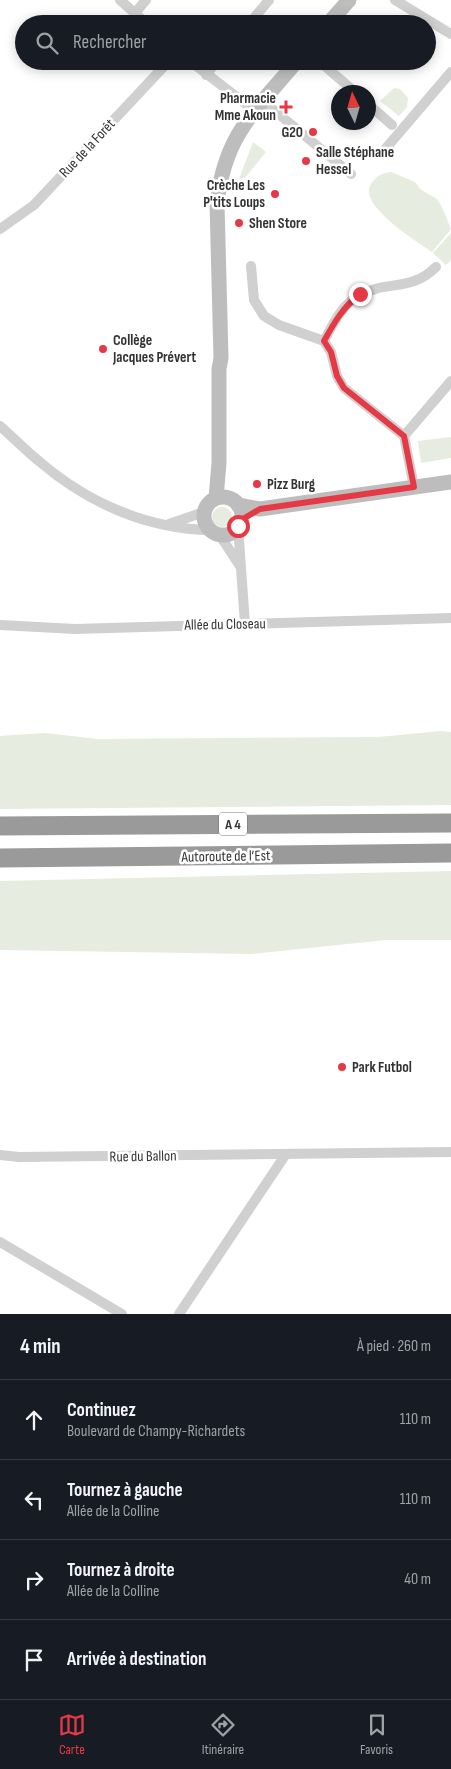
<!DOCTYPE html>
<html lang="fr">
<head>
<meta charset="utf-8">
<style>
  :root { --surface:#171b24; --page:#242831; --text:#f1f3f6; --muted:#9ea1a6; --line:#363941; --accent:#e63946 }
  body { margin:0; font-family:"Sofia Sans Condensed",sans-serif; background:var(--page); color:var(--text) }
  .compass { position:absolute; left:331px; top:85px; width:45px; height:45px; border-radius:50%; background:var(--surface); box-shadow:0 2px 12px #0003; rotate:355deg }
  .stop { position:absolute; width:15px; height:15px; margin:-11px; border:4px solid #e63946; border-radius:50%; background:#fff }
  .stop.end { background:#e63946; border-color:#fff; box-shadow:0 1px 5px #0008 }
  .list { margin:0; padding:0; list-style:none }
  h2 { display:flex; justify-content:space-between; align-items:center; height:65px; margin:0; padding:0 20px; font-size:21px }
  h2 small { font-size:16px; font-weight:400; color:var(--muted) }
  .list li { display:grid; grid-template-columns:32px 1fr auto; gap:15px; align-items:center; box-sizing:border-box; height:80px; padding:0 20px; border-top:1px solid var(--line) }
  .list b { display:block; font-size:19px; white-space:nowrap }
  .list p { margin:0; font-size:16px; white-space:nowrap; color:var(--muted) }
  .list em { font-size:16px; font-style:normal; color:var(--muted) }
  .icon { flex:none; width:28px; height:28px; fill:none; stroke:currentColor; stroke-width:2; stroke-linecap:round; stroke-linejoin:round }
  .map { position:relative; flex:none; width:451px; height:1314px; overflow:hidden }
  .search { position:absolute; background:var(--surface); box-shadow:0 2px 12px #0003; left:15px; right:15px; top:15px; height:55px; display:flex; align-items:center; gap:12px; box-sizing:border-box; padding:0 18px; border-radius:28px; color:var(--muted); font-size:19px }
  .sheet { height:385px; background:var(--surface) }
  nav { display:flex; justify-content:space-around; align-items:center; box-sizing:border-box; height:70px; border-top:1px solid var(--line); background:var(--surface); font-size:14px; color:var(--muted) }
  nav a { display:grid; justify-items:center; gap:2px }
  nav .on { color:var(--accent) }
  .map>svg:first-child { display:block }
  .green { fill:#e6ecdf }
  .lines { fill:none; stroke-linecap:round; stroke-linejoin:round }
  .street { stroke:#d0d0d0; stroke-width:10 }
  .secondary { stroke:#bdbdbd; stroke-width:15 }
  .highway { stroke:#9a9a9a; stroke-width:19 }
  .route { stroke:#e63946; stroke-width:6 }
  .poi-dot { fill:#e63946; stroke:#fff; stroke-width:2 }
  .labels { text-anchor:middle; stroke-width:5; stroke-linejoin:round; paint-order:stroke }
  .shield { fill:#fff; stroke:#707070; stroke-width:1 }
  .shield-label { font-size:14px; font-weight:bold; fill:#333 }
  .poi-label { font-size:15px; font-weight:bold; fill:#333; stroke:#fff; text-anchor:start }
  .street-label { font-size:15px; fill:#333; stroke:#fff }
</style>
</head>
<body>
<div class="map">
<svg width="451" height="1314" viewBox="0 0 451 1314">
  <rect width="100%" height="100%" fill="#fff"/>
  <g class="green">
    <path d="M 394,88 L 400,89 L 408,98 L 407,107 L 399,116 L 380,101 Z"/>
    <path d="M 253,142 L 266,152 L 245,178 L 239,179 Z"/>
    <path d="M 391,172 L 415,182 L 420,189 L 437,199 L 441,205 L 451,229 L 432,252 C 417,241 357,205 371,184 C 376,176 382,173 391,172 Z"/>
    <path d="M 451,233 L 451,260 L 446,265 L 433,253 Z"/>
    <path d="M 451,437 L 451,458 L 421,463 L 418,441 Z"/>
    <circle cx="222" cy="517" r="10"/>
    <path d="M 441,731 L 451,732 L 451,805 L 0,809 L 0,736 L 45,733 L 98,739 L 227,738 L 378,737 Z"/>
    <path d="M 451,871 L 451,940 L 386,940 L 252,954 L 0,950 L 0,881 Z"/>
  </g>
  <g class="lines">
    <g class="street">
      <path d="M 120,0 L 147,24"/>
      <path d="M 395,0 L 451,34"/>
      <path d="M 135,13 L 146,0"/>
      <path d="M 249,24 L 269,0"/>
      <path d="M 190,61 L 255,111"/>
      <path d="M 319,61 L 355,92"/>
      <path d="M 206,75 L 217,61"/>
      <path d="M 263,101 L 351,174"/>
      <path d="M 368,104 L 392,125"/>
      <path d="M 381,154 L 451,72"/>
      <path d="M 0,229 L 34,205 L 169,61"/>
      <path d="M 251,266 L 254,300 L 264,316 L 279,325 L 324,341 L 331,352 L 337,376 L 344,388 L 404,436 L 414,487"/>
      <path d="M 324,341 C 333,324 342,304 360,295 C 387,280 411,292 436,267"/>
      <path d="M 0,426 C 14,438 26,451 40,462 C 88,503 147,529 211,530"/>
      <path d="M 404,436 L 451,381"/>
      <path d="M 169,524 L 204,512"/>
      <path d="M 238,526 L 245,624"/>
      <path d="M 219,534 L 240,566"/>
      <path d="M 0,625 L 75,629 L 451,618"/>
      <path d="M 0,1155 L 19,1157 L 451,1152"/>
      <path d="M 0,1242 L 122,1314"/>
      <path d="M 179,1314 L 286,1154"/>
    </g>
    <g class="secondary">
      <path d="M 328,24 L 349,0"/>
      <circle cx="223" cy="516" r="19"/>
      <path d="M 216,498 L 219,463 L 219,369 L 221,358 L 217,203 C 225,134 255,111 297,61"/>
      <path d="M 238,505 L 260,509 L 451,482"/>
    </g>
    <g class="highway">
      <path d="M 0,826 L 451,823"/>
      <path d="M 0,858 L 451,853"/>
    </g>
  </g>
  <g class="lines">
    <path class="route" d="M 238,526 L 241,520 L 260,509 L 414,487 L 404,436 L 344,388 L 337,376 L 331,352 L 324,341 C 334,323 343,307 360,294"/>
  </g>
  <g class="poi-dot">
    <path d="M283.5 99.5h5v5h5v5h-5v5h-5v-5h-5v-5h5z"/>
    <circle cx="313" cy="132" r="5"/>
    <circle cx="306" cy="161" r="5"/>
    <circle cx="275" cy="194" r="5"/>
    <circle cx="239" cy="223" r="5"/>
    <circle cx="103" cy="349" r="5"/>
    <circle cx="257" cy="484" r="5"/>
    <circle cx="342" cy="1067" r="5"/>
  </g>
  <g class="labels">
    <rect class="shield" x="219" y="812.5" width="28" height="23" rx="4"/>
    <g class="shield-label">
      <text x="233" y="829">A 4</text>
    </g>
    <g class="poi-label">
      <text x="276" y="103" text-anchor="end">Pharmacie<tspan x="276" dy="17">Mme Akoun</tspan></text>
      <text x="303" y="137" text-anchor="end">G20</text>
      <text x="316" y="157">Salle Stéphane<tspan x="316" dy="17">Hessel</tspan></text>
      <text x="265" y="190" text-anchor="end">Crèche Les<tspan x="265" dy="17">P'tits Loups</tspan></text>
      <text x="249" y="228">Shen Store</text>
      <text x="113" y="345">Collège<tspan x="113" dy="17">Jacques Prévert</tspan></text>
      <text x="267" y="489">Pizz Burg</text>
      <text x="352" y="1072">Park Futbol</text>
    </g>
    <g class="street-label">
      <text transform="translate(87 148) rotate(-47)" y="5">Rue de la Forêt</text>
      <text transform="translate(225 624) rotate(-1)" y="5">Allée du Closeau</text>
      <text transform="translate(226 856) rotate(-1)" y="5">Autoroute de l’Est</text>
      <text transform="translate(143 1156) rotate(-1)" y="5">Rue du Ballon</text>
    </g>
  </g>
</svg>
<svg class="compass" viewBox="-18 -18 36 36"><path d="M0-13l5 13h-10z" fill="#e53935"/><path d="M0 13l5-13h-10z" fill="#9ea1a6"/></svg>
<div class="stop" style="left:238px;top:526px"></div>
<div class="stop end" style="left:360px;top:294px"></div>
<div class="search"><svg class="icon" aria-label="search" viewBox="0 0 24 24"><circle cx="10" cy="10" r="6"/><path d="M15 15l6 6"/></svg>Rechercher</div>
</div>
<section class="sheet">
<h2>4 min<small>À pied · 260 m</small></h2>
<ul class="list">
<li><svg class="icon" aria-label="ahead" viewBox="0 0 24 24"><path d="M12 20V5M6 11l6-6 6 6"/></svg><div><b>Continuez</b><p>Boulevard de Champy-Richardets</p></div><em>110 m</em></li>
<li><svg class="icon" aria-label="left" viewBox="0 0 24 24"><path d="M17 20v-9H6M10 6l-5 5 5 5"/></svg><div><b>Tournez à gauche</b><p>Allée de la Colline</p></div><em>110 m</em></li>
<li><svg class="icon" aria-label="right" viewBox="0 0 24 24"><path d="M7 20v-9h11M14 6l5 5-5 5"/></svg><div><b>Tournez à droite</b><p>Allée de la Colline</p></div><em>40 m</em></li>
<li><svg class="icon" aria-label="arrive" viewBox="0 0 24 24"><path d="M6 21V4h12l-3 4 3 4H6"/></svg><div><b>Arrivée à destination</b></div></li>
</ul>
</section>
<nav>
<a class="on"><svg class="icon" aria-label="map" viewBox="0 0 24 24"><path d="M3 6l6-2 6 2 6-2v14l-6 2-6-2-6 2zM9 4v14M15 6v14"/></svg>Carte</a>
<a><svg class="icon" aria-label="directions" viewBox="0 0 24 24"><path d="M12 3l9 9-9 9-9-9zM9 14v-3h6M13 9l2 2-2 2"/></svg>Itinéraire</a>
<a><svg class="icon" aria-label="saved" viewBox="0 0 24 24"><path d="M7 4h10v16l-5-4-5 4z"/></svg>Favoris</a>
</nav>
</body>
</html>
